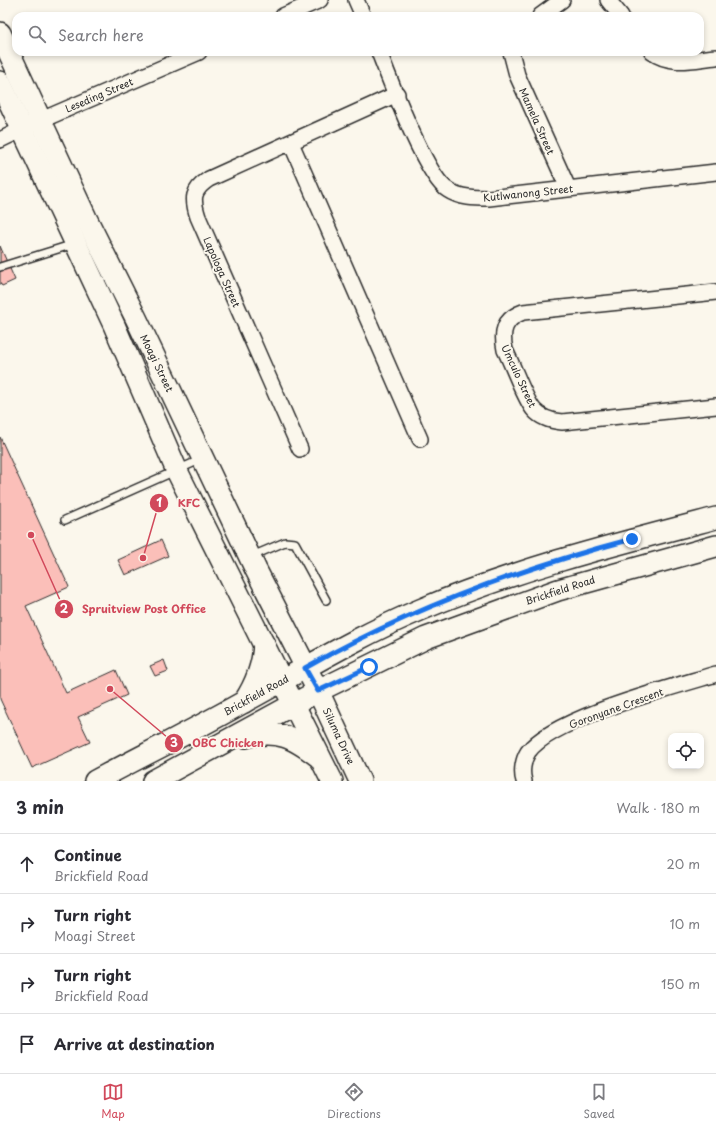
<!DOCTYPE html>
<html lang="en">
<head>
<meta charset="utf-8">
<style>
  :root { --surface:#fff; --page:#f2f2f3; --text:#2b2b33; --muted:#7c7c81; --line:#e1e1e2; --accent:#d1495b }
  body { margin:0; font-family:"Playpen Sans",sans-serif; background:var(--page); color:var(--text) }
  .controls { position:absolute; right:12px; bottom:12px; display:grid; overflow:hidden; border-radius:8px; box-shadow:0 2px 6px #0003 }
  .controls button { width:36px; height:36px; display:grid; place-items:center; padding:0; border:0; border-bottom:1px solid var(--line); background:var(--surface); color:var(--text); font:20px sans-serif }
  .stop { position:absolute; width:12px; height:12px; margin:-9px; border:3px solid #1a73e8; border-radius:50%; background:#fff }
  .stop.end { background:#1a73e8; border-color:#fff; box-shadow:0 1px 4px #0008 }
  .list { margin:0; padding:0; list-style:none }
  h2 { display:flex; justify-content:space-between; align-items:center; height:52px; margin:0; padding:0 16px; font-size:17px }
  h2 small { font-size:13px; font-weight:400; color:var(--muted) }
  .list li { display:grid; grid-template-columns:26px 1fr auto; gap:12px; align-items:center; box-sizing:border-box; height:60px; padding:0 16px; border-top:1px solid var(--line) }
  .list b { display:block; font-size:15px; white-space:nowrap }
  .list p { margin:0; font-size:13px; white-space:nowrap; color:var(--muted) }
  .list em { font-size:13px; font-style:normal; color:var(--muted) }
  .icon { flex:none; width:22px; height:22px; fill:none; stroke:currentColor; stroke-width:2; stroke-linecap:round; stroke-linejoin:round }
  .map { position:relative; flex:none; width:716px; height:781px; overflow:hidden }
  .search { position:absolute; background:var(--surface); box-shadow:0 2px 6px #0003; left:12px; right:12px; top:12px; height:44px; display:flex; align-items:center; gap:10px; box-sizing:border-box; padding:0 14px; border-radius:12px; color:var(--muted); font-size:15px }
  .sheet { height:292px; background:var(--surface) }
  nav { display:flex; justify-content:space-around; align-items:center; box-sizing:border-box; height:56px; border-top:1px solid var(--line); background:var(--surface); font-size:11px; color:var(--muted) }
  nav a { display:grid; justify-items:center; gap:2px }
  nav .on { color:var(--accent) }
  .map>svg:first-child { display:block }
  .building { fill:#fbbfb9; stroke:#2b2b2b }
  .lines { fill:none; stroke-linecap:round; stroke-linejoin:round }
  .lane-casing { stroke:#2b2b2b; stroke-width:10 }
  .street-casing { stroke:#2b2b2b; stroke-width:18 }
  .secondary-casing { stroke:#2b2b2b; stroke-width:24 }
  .lane { stroke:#fbf7ec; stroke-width:7 }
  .street { stroke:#fbf7ec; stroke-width:15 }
  .secondary { stroke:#fbf7ec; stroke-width:21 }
  .route { stroke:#1a73e8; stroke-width:5 }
  .labels { text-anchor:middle; stroke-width:4; stroke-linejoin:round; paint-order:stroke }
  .street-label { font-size:10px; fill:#2b2b2b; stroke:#fbf7ec }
  .leader { fill:none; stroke:#d1495b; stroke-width:1.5 }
  .callout-dot { fill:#d1495b; stroke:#fbf7ec; stroke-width:1.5 }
  .mark-label { font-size:12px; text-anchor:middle; font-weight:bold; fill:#fff }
  .callout-label { font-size:11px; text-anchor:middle; font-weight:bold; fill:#d1495b; stroke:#fbf7ec; stroke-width:4; stroke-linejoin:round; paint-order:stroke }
</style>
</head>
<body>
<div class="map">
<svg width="716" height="781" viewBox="0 0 716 781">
  <rect width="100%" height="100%" fill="#fbf7ec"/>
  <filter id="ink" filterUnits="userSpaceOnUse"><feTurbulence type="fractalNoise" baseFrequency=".025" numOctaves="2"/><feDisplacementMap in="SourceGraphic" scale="8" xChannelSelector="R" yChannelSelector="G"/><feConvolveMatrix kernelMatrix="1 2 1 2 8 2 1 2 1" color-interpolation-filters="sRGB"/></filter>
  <g filter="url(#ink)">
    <g class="building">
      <path d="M 0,246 L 15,280 L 2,286 L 0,283 Z"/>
      <path d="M 0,437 L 69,587 L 26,606 L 66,693 L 116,670 L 127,695 L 78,717 L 90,742 L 32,768 L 0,699 Z"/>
      <path d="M 161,540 L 168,556 L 125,575 L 118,560 Z"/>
      <path d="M 164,660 L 168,671 L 155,676 L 150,666 Z"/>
    </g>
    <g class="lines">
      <g class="lane-casing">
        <g id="lane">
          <path d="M 0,267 L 74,244"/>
          <path d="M 65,520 L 202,459"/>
          <path d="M 252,556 L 285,542 L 295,543 L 326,600"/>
        </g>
      </g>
      <g class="street-casing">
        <g id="street">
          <path d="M 356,0 L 363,16"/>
          <path d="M 608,0 L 621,16"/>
          <path d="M 283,16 L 320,0"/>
          <path d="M 540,16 L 562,0"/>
          <path d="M 379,52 C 390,80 426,177 448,190 C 460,198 475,198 489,198 L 716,172"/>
          <path d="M 511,52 L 517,75 L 568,188"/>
          <path d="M 652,52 C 671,66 694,59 716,57"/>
          <path d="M 0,140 L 39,121 L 199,52"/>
          <path d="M 291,143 L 420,439"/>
          <path d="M 716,292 L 523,312 C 504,319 501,331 505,350 C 512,363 525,400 534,410 C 541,418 551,421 562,422 L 716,406"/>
          <path d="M 300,449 L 198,217 C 192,199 192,190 209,179 L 397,94"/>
          <path d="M 524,781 C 521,772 523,760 528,752 C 552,718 674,687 716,674"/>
        </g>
      </g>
      <g class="secondary-casing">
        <g id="secondary">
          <path d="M 0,33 L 86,218 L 136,318 L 256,570 L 318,691 L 360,781"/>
          <path d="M 0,82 L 114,325 L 177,471 L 332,781"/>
          <path d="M 244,702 C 256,684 263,666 264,644"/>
          <path d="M 245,737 C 278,729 293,737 319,757"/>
          <path d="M 95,781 C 144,755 194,730 242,703 C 301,671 358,636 420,610 C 516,569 616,544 716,518"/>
          <path d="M 153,781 L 318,691 L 426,638 L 558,590 L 716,546"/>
        </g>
      </g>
      <use href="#lane" class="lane"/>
      <use href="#street" class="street"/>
      <use href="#secondary" class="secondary"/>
    </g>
  </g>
  <g class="lines" filter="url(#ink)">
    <path class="route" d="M 369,667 L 318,691 L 305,668 C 408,610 518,569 632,539"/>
  </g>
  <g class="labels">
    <g class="street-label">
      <text transform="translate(99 95) rotate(-23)" y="4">Leseding Street</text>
      <text transform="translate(537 121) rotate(66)" y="4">Mamela Street</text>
      <text transform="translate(528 193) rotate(-6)" y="4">Kutlwanong Street</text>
      <text transform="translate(222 272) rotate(66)" y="4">Lapologa Street</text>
      <text transform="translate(157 363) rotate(64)" y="4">Moagi Street</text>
      <text transform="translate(519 376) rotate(65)" y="4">Umculo Street</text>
      <text transform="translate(560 590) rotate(-18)" y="4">Brickfield Road</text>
      <text transform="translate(256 695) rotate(-29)" y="4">Brickfield Road</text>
      <text transform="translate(616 708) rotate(-20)" y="4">Goronyane Crescent</text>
      <text transform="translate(339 736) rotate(65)" y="4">Siluma Drive</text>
    </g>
  </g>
  <path class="leader" d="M143 558L159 503M31 535L64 609M110 689L174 743"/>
  <g class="callout-dot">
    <circle cx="143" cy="558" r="4"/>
    <circle cx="31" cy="535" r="4"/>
    <circle cx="110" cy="689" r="4"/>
    <circle cx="159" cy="503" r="10"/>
    <circle cx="64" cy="609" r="10"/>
    <circle cx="174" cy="743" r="10"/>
  </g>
  <g class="mark-label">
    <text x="159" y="507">1</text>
    <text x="64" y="613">2</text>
    <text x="174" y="747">3</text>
  </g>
  <g class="callout-label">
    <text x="189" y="507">KFC</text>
    <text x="144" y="613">Spruitview Post Office</text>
    <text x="228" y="747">OBC Chicken</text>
  </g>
</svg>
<div class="controls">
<button><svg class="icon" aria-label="locate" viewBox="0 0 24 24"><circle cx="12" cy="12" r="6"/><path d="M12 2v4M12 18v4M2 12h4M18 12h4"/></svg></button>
</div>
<div class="stop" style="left:369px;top:667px"></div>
<div class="stop end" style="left:632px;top:539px"></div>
<div class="search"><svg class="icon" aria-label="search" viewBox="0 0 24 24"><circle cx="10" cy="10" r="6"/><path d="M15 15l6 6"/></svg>Search here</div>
</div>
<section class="sheet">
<h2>3 min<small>Walk · 180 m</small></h2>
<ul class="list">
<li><svg class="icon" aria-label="ahead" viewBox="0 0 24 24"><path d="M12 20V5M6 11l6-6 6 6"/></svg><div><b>Continue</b><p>Brickfield Road</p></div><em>20 m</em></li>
<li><svg class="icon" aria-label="right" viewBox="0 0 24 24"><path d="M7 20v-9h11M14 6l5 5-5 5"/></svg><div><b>Turn right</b><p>Moagi Street</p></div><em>10 m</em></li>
<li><svg class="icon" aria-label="right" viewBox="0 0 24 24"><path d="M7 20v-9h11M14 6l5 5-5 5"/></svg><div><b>Turn right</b><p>Brickfield Road</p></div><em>150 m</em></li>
<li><svg class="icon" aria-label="arrive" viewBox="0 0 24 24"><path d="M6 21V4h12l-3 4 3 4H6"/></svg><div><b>Arrive at destination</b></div></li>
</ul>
</section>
<nav>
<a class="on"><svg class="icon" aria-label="map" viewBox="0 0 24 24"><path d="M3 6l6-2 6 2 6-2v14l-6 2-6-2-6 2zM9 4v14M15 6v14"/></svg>Map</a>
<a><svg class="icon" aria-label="directions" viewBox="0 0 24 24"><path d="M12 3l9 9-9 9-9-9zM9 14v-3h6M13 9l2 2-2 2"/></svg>Directions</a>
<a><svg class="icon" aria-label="saved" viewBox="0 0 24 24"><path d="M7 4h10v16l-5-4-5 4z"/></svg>Saved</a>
</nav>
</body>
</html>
